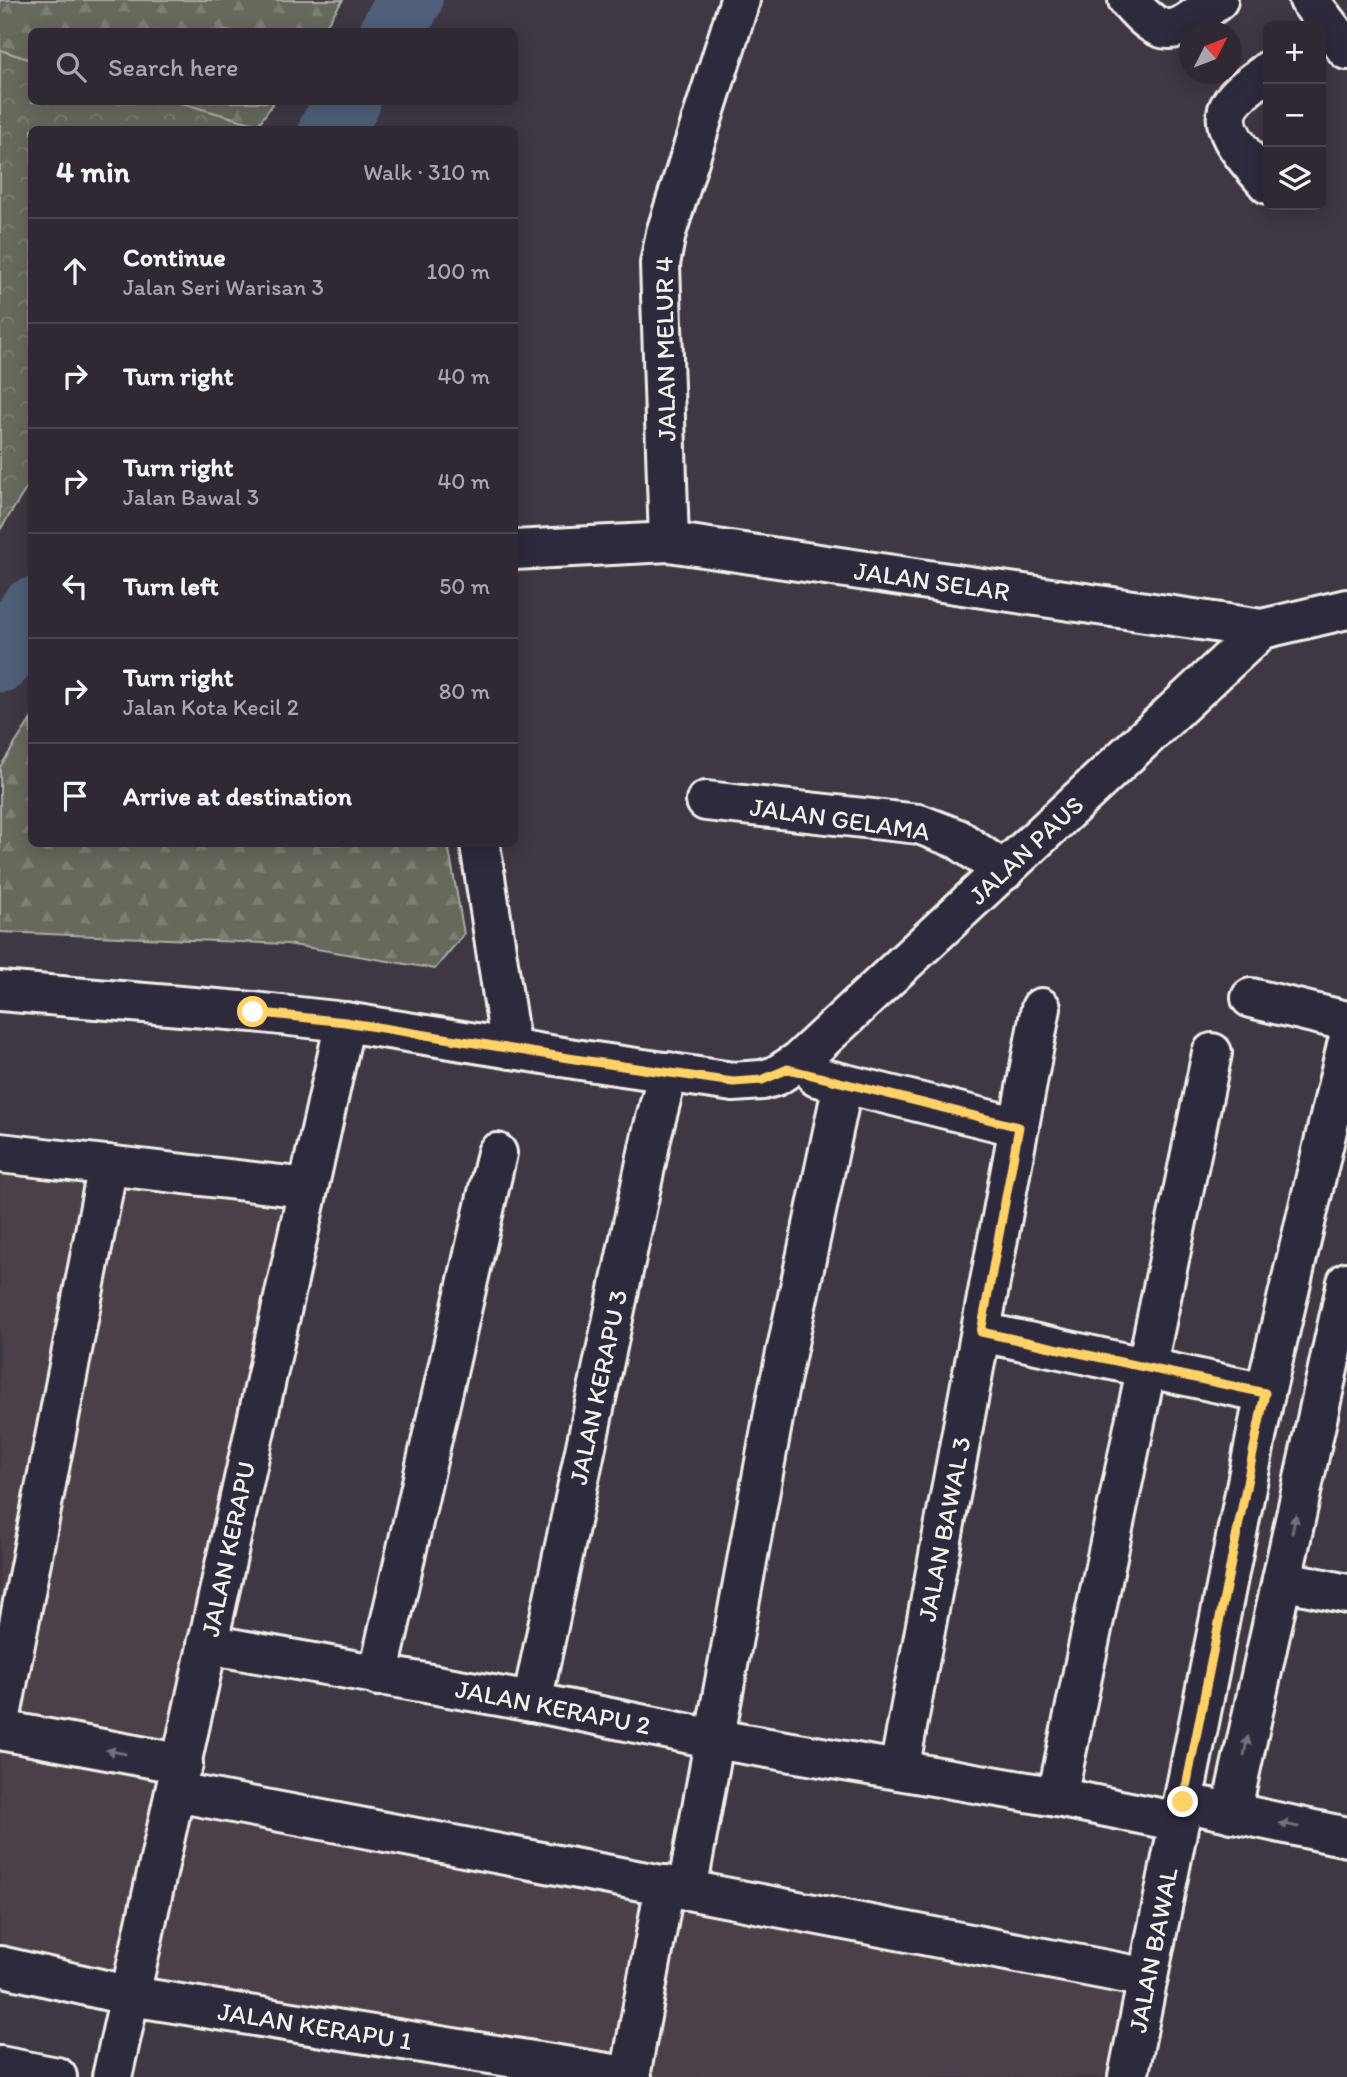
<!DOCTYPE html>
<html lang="en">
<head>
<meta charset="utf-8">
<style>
  :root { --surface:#302934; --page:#38313c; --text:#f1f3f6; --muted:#a8a6ac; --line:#4b454f }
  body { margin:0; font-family:Itim,sans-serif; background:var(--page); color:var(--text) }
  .controls { position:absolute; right:21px; top:21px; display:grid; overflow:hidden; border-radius:10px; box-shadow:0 4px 18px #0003 }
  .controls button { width:63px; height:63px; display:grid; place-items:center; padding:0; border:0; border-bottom:2px solid var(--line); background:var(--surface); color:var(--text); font:35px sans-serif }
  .compass { position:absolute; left:1179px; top:21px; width:63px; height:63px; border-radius:50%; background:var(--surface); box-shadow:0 4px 18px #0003; rotate:48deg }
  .stop { position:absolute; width:21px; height:21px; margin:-16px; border:5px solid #ffd166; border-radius:50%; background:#fff }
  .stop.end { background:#ffd166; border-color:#fff; box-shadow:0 2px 7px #0008 }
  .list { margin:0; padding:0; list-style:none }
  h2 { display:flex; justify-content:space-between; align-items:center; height:91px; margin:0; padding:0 28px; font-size:30px }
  h2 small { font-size:23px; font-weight:400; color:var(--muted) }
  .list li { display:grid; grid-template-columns:46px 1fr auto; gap:21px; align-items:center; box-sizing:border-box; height:105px; padding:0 28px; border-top:2px solid var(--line) }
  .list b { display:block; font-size:26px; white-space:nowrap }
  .list p { margin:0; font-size:23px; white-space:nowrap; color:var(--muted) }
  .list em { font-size:23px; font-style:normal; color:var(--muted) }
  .icon { flex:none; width:38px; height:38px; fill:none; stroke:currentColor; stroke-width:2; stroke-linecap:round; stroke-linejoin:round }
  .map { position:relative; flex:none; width:1347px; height:2077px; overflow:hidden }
  .search { position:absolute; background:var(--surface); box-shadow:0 4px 18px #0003; left:28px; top:28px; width:490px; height:77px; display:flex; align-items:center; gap:18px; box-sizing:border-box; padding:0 24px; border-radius:10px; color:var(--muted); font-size:26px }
  .panel { position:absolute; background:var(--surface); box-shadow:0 4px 18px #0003; left:28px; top:126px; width:490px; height:721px; border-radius:10px }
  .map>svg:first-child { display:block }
  .built { fill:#4c404a }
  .forest { fill:url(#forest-firs); stroke:#adada2; stroke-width:2 }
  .park { fill:url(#park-crowns); stroke:#adada2; stroke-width:2 }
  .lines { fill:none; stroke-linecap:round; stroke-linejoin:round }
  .river { stroke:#4f5f79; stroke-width:65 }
  .minor-casing { stroke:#f4f1e8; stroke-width:44 }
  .major-casing { stroke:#f4f1e8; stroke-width:44 }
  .minor { stroke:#2f2a3d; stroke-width:38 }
  .major { stroke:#2f2a3d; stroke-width:38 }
  .oneway { fill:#747079 }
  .route { stroke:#ffd166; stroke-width:9 }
  .labels { text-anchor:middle; stroke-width:7; stroke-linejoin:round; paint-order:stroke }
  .street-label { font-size:26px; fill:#f4f1e8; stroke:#2f2a3d }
</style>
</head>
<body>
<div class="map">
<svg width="1347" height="2077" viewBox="0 0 1347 2077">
  <defs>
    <pattern id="forest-firs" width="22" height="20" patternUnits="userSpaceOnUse" patternTransform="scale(1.75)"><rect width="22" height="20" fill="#66695b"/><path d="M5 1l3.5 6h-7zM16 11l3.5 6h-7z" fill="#7c7f73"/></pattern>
    <pattern id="park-crowns" width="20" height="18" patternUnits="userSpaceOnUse" patternTransform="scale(1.75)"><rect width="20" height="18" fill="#66695b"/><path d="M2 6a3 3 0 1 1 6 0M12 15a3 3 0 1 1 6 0" fill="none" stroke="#7c7f73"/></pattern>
  </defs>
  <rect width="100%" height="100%" fill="#403745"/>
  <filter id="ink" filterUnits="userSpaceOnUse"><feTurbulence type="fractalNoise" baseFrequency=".0143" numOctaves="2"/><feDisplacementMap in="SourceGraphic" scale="14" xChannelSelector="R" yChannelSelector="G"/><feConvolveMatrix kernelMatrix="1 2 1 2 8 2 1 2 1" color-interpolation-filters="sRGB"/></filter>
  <g filter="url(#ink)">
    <path class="built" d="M 0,1148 L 324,1181 L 191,1785 L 1162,1972 L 1142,2077 L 536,2077 L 0,1979 Z"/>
    <g class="forest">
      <path d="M 0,0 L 343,0 L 322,31 L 32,32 L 31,60 L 0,50 Z"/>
      <path d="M 177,102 L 274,102 L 258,125 Z"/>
      <path d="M 31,719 L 32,844 L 448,844 L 464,934 L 435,969 L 287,944 L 0,932 L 0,767 Z"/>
    </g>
    <path class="park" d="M 0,50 L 31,60 L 32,102 L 177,102 L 258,125 L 256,130 L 32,130 L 31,481 L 0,530 Z"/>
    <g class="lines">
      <g class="river">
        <path d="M 392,32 L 410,0"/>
        <path d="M 331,130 L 348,102"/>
        <path d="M 0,660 L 32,610"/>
      </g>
      <g class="minor-casing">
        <g id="minor">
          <path d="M 1128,0 C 1167,45 1176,32 1218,0"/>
          <path d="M 1309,0 L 1347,50"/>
          <path d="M 1268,71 C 1256,81 1239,91 1231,104 C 1214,129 1253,165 1268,184"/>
          <path d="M 669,542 L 660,264 L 666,233 L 740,0"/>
          <path d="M 514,550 L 669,542 L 1262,629 L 1347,609"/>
          <path d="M 706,801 L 919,824 L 958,839 L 1004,871"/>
          <path d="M 480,844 L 511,1049"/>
          <path d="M 0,991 L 253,1012 L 345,1022 L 581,1060 L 733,1082 L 762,1080 L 776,1076 L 799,1061 L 1262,629"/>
          <path d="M 1251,998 L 1342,1020 L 1347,1026"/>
          <path d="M 817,1077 L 1019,1127"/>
          <path d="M 0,1153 L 307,1188"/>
          <path d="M 981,1332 L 1265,1393"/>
          <path d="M 1282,1580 L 1347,1594"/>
          <path d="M 207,1644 L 532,1702 L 715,1739 L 1057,1797 L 1179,1822"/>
          <path d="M 378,1676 L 497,1153"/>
          <path d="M 532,1702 L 652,1134 L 668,1072"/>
          <path d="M 0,1721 L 108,1165"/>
          <path d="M 0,1730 L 183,1764"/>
          <path d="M 899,1770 L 1041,1008"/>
          <path d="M 176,1792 L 1148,1978"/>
          <path d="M 1057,1797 L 1212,1053"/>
          <path d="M 1206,1807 L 1347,1837"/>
          <path d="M 1231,1813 L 1347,1282"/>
          <path d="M 687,1890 L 778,1391 L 843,1084"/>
          <path d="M 0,1966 L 131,1996 L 632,2077"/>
          <path d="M 112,2077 L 345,1022"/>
          <path d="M 630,2077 L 665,1885"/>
          <path d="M 1128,2077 L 1265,1393 L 1347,1045"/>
        </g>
      </g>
      <g class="major-casing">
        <path id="major" d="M 0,2066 L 57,2077"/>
      </g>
      <use href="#minor" class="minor"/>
      <use href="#major" class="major"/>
    </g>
    <defs><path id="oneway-solid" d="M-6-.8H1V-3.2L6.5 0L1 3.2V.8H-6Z" transform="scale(1.75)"/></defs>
    <g class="oneway">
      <use href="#oneway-solid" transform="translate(1294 1524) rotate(-78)"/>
      <use href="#oneway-solid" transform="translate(1246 1746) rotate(-78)"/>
      <use href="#oneway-solid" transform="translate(116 1752) rotate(-169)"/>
      <use href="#oneway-solid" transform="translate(1289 1825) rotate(-168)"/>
    </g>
  </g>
  <g class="lines" filter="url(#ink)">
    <path class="route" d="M 253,1012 L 345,1022 L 581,1060 L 733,1082 L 762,1080 L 788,1069 L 1019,1127 L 981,1332 L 1265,1393 L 1183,1802"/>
  </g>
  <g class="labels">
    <g class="street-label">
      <text transform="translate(665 349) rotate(-91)" y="9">JALAN MELUR 4</text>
      <text transform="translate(932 581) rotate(8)" y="9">JALAN SELAR</text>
      <text transform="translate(840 819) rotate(8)" y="9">JALAN GELAMA</text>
      <text transform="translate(1026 850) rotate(-43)" y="9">JALAN PAUS</text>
      <text transform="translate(598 1387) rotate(-78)" y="9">JALAN KERAPU 3</text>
      <text transform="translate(944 1529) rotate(-79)" y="9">JALAN BAWAL 3</text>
      <text transform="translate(228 1549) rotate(-78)" y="9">JALAN KERAPU</text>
      <text transform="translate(553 1707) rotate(11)" y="9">JALAN KERAPU 2</text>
      <text transform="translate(1153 1950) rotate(-79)" y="9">JALAN BAWAL</text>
      <text transform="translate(315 2026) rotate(9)" y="9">JALAN KERAPU 1</text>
    </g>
  </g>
</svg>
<div class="controls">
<button>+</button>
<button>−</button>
<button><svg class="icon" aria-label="layers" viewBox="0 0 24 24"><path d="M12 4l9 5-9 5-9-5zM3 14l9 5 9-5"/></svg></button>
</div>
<svg class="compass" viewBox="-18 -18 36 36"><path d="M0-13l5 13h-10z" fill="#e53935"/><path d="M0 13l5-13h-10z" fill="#a8a6ac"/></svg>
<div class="stop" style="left:253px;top:1012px"></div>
<div class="stop end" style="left:1183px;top:1802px"></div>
<div class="search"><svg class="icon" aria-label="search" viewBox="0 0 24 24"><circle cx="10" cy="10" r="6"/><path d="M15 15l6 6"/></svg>Search here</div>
<section class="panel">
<h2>4 min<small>Walk · 310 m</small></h2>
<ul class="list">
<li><svg class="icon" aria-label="ahead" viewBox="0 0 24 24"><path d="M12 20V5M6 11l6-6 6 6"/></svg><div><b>Continue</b><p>Jalan Seri Warisan 3</p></div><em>100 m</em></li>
<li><svg class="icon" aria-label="right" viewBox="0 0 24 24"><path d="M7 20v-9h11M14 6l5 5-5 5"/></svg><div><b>Turn right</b></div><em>40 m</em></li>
<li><svg class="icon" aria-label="right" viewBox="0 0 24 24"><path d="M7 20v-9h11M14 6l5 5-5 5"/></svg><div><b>Turn right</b><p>Jalan Bawal 3</p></div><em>40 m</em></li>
<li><svg class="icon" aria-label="left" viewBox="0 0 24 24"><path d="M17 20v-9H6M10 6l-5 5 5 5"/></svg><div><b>Turn left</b></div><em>50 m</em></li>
<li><svg class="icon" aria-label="right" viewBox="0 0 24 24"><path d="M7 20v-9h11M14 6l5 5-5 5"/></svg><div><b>Turn right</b><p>Jalan Kota Kecil 2</p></div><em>80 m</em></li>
<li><svg class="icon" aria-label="arrive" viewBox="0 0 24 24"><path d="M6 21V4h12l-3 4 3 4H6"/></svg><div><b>Arrive at destination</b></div></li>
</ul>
</section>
</div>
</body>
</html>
